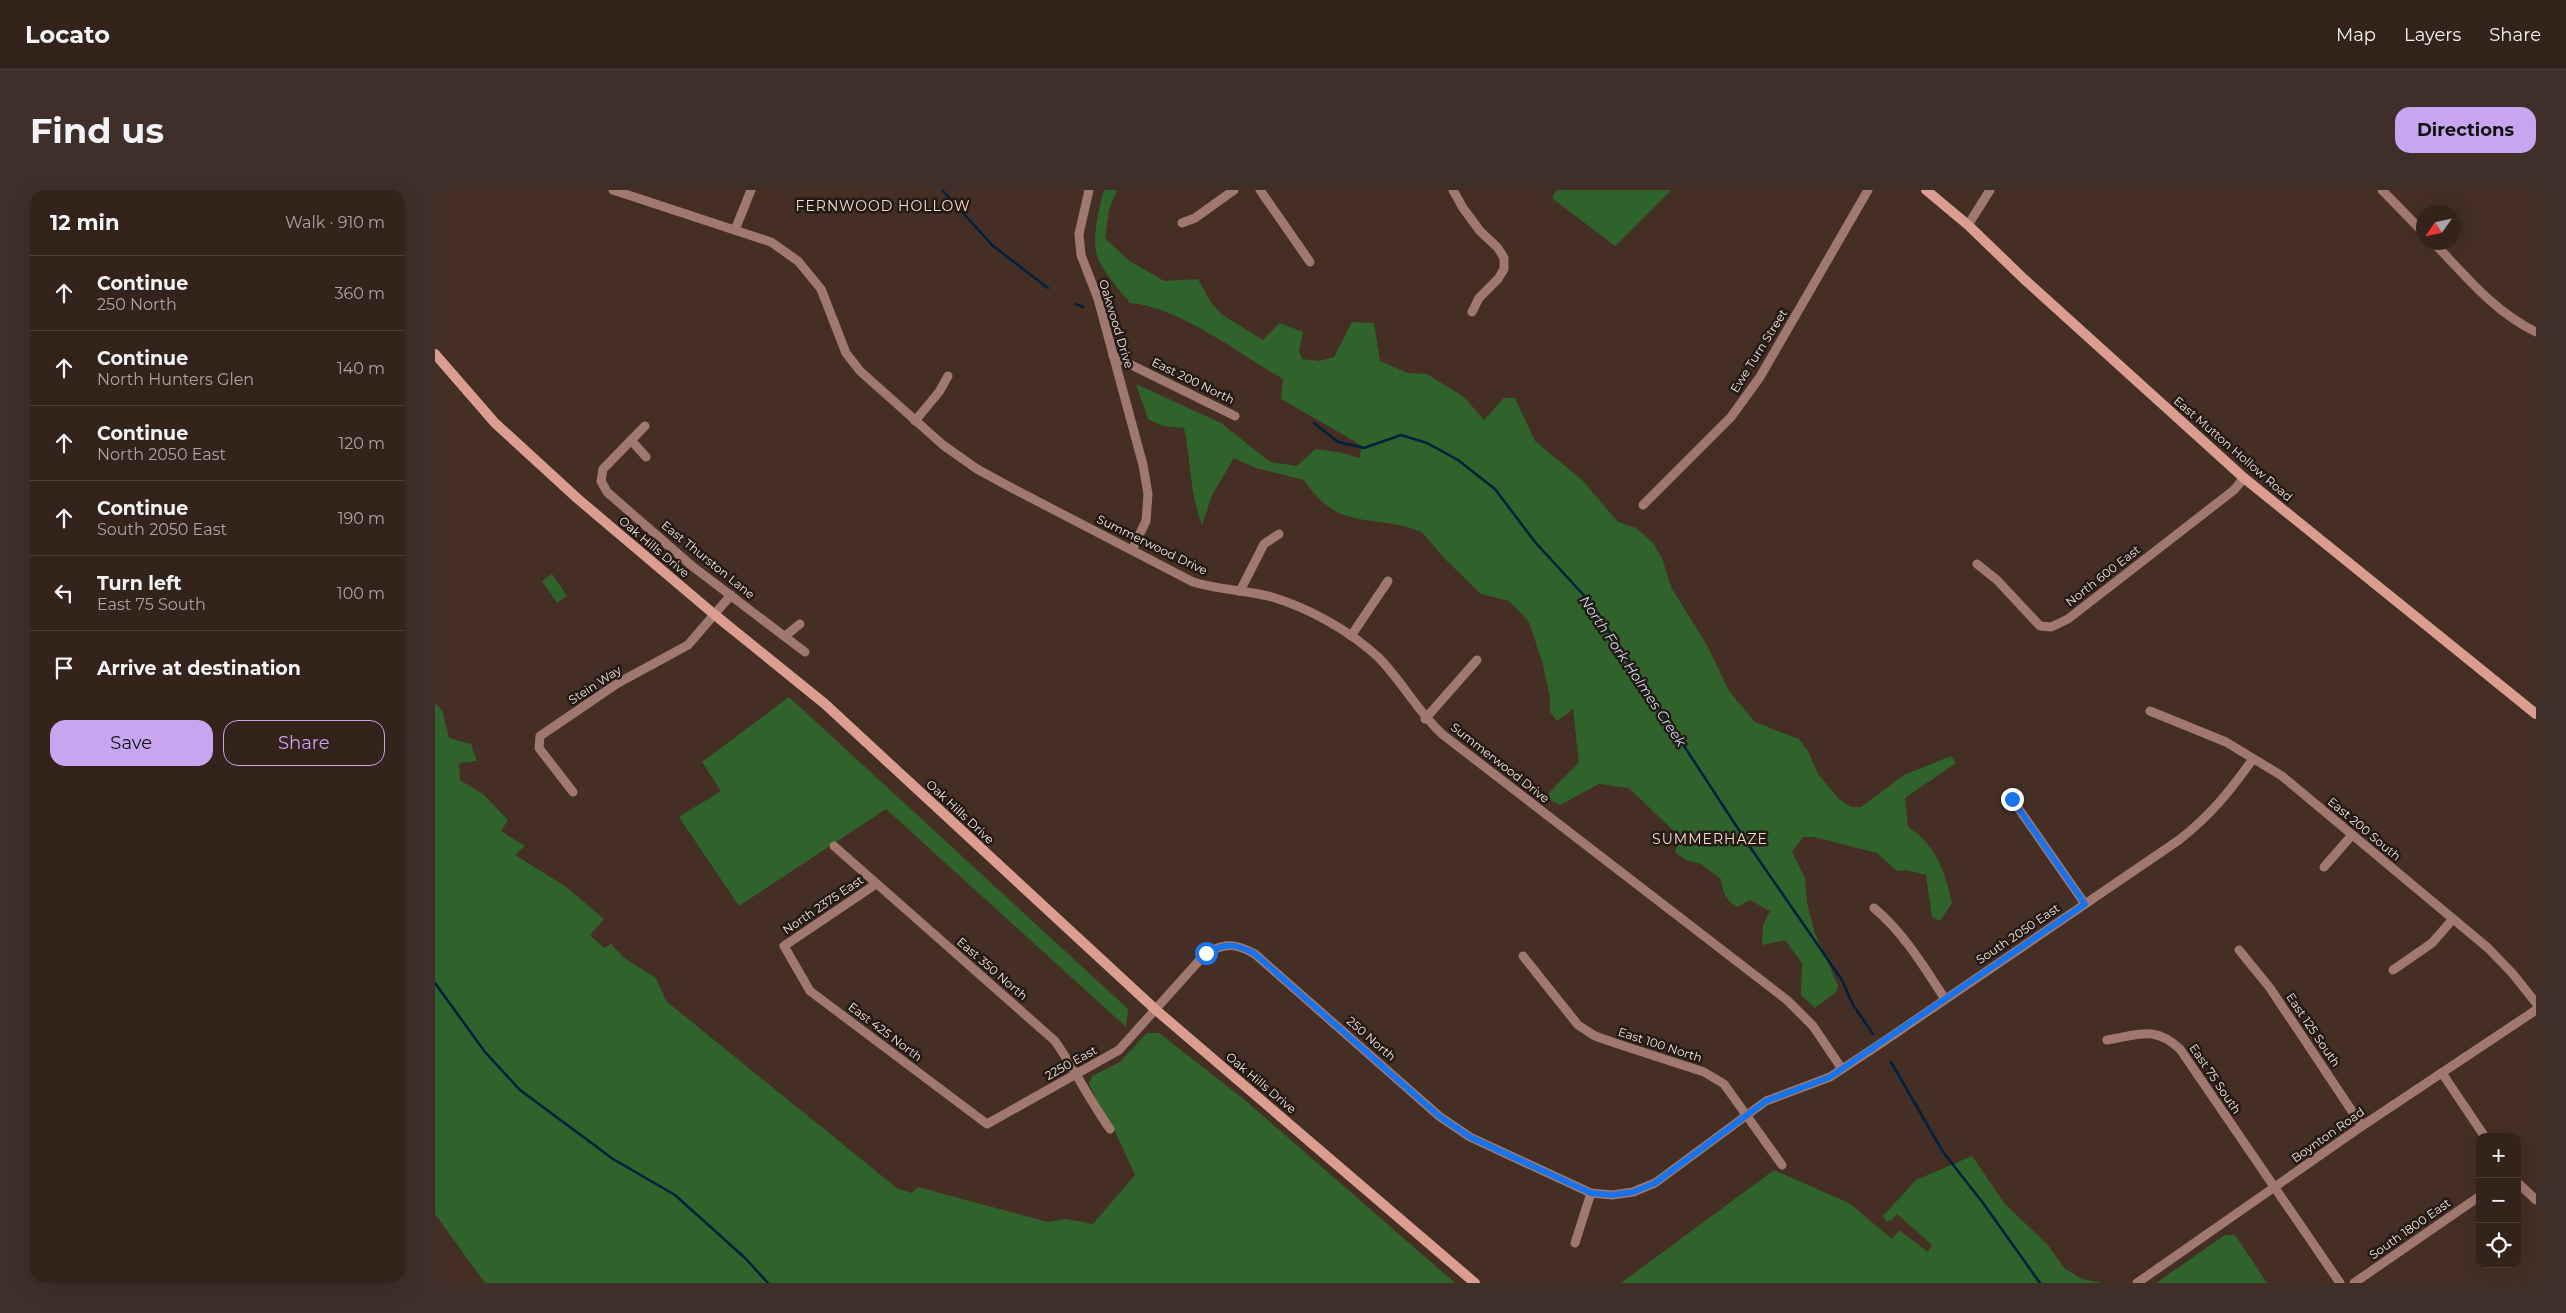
<!DOCTYPE html>
<html lang="en">
<head>
<meta charset="utf-8">
<style>
  :root { --surface:#34231b; --page:#3f2f28; --text:#f1f3f6; --muted:#a9a4a3; --line:#4e403a; --accent:#c7a6ef }
  body { margin:0; font-family:Montserrat,sans-serif; background:var(--page); color:var(--text) }
  .controls { position:absolute; right:15px; bottom:15px; display:grid; overflow:hidden; border-radius:10px; box-shadow:0 5px 20px #0002 }
  .controls button { width:45px; height:45px; display:grid; place-items:center; padding:0; border:0; border-bottom:1px solid var(--line); background:var(--surface); color:var(--text); font:25px sans-serif }
  .compass { position:absolute; left:1981px; top:15px; width:45px; height:45px; border-radius:50%; background:var(--surface); box-shadow:0 5px 20px #0002; rotate:236deg }
  .stop { position:absolute; width:15px; height:15px; margin:-11px; border:4px solid #1a73e8; border-radius:50%; background:#fff }
  .stop.end { background:#1a73e8; border-color:#fff; box-shadow:0 1px 5px #0008 }
  .list { margin:0; padding:0; list-style:none }
  h2 { display:flex; justify-content:space-between; align-items:center; height:65px; margin:0; padding:0 20px; font-size:21px }
  h2 small { font-size:16px; font-weight:400; color:var(--muted) }
  .list li { display:grid; grid-template-columns:32px 1fr auto; gap:15px; align-items:center; box-sizing:border-box; height:75px; padding:0 20px; border-top:1px solid var(--line) }
  .list b { display:block; font-size:19px; white-space:nowrap }
  .list p { margin:0; font-size:16px; white-space:nowrap; color:var(--muted) }
  .list em { font-size:16px; font-style:normal; color:var(--muted) }
  .actions { display:flex; gap:10px; padding:15px 20px }
  .actions a { flex:1; padding:11px 0; border:1px solid var(--accent); border-radius:15px; text-align:center; font-size:18px; color:var(--accent) }
  .actions .main { background:var(--accent); color:#111 }
  .icon { flex:none; width:28px; height:28px; fill:none; stroke:currentColor; stroke-width:2; stroke-linecap:round; stroke-linejoin:round }
  .map { position:relative; flex:none; width:2101px; height:1093px; overflow:hidden; border-radius:15px }
  header { display:flex; align-items:center; gap:30px; box-sizing:border-box; height:70px; padding:0 25px; background:var(--surface); border-bottom:1px solid var(--line) }
  header strong { font-size:24px }
  nav { display:flex; gap:28px; margin-inline-start:auto; font-size:18px }
  .intro { display:flex; align-items:center; justify-content:space-between; box-sizing:border-box; height:120px; padding:0 30px }
  h1 { margin:0; font-size:35px }
  .button { padding:12px 22px; border-radius:15px; background:var(--accent); color:#111; font-size:18px; font-weight:700 }
  main { display:flex; gap:30px; padding:0 30px }
  aside { flex:1; background:var(--surface); border-radius:15px; box-shadow:0 5px 20px #0002 }
  .map>svg:first-child { display:block }
  .green { fill:#2f632b }
  .lines { fill:none; stroke-linecap:round; stroke-linejoin:round }
  .stream { stroke:#00203d; stroke-width:2.5 }
  .street { stroke:#a07870; stroke-width:9 }
  .secondary { stroke:#dc9d91; stroke-width:10 }
  .route { stroke:#1a73e8; stroke-width:6 }
  .labels { text-anchor:middle; stroke-width:5; stroke-linejoin:round; paint-order:stroke }
  .street-label { font-size:12px; fill:#f3e4dd; stroke:#241a15 }
  .neighbourhood-label { font-size:14px; letter-spacing:1px; fill:#f8dacd; stroke:#241a15 }
  .water-label { font-size:14px; font-style:italic; fill:#cedfef; stroke:#241a15 }
</style>
</head>
<body>
<header>
<strong>Locato</strong>
<nav><a>Map</a><a>Layers</a><a>Share</a></nav>
</header>
<div class="intro"><h1>Find us</h1><a class="button">Directions</a></div>
<main>
<aside>
<h2>12 min<small>Walk · 910 m</small></h2>
<ul class="list">
<li><svg class="icon" aria-label="ahead" viewBox="0 0 24 24"><path d="M12 20V5M6 11l6-6 6 6"/></svg><div><b>Continue</b><p>250 North</p></div><em>360 m</em></li>
<li><svg class="icon" aria-label="ahead" viewBox="0 0 24 24"><path d="M12 20V5M6 11l6-6 6 6"/></svg><div><b>Continue</b><p>North Hunters Glen</p></div><em>140 m</em></li>
<li><svg class="icon" aria-label="ahead" viewBox="0 0 24 24"><path d="M12 20V5M6 11l6-6 6 6"/></svg><div><b>Continue</b><p>North 2050 East</p></div><em>120 m</em></li>
<li><svg class="icon" aria-label="ahead" viewBox="0 0 24 24"><path d="M12 20V5M6 11l6-6 6 6"/></svg><div><b>Continue</b><p>South 2050 East</p></div><em>190 m</em></li>
<li><svg class="icon" aria-label="left" viewBox="0 0 24 24"><path d="M17 20v-9H6M10 6l-5 5 5 5"/></svg><div><b>Turn left</b><p>East 75 South</p></div><em>100 m</em></li>
<li><svg class="icon" aria-label="arrive" viewBox="0 0 24 24"><path d="M6 21V4h12l-3 4 3 4H6"/></svg><div><b>Arrive at destination</b></div></li>
</ul>
<div class="actions"><a class="main">Save</a><a>Share</a></div>
</aside>
<div class="map">
<svg width="2101" height="1093" viewBox="0 0 2101 1093">
  <rect width="100%" height="100%" fill="#452f24"/>
  <g class="green">
    <path d="M 669,0 L 682,0 L 674,20 L 670,48 L 693,70 L 729,91 L 763,89 L 775,111 L 786,124 L 828,150 L 845,133 L 868,142 L 864,161 L 867,169 L 884,171 L 899,167 L 917,132 L 939,133 L 945,171 L 973,183 L 992,184 L 1029,207 L 1049,230 L 1069,208 L 1080,208 L 1100,251 L 1147,290 L 1183,332 L 1201,338 L 1218,353 L 1227,368 L 1236,397 L 1273,457 L 1294,501 L 1320,532 L 1364,549 L 1373,561 L 1383,584 L 1404,609 L 1416,617 L 1426,617 L 1469,585 L 1516,566 L 1521,573 L 1470,608 L 1473,637 C 1500,653 1511,684 1517,713 L 1505,731 L 1497,727 L 1491,685 L 1471,680 L 1462,681 L 1442,663 L 1379,647 L 1368,647 L 1357,662 L 1370,688 L 1372,713 L 1380,743 L 1403,796 L 1401,802 L 1380,818 L 1366,805 L 1367,773 L 1350,750 L 1327,755 L 1328,735 L 1335,721 L 1315,710 L 1302,717 C 1290,709 1288,703 1286,689 L 1266,674 L 1251,670 L 1240,662 L 1245,647 L 1194,598 L 1164,594 L 1125,615 L 1110,607 L 1144,572 L 1138,519 L 1122,531 L 1115,522 L 1115,507 L 1107,471 L 1094,432 L 1074,411 L 1046,404 L 1009,368 L 987,342 C 937,322 905,344 869,290 L 821,278 L 799,268 L 777,305 L 767,335 C 755,305 756,270 749,238 L 728,236 L 713,229 L 701,194 L 786,233 L 835,272 L 862,276 L 880,259 L 903,262 L 925,268 L 926,255 L 846,209 L 848,189 C 804,164 745,117 695,113 C 685,100 663,77 661,61 C 658,42 664,19 669,0 Z"/>
    <path d="M 1122,0 L 1236,0 L 1180,56 L 1117,8 Z"/>
    <path d="M 117,384 L 132,406 L 122,413 L 107,391 Z"/>
    <path d="M 354,507 L 693,819 L 691,837 L 451,619 L 304,716 L 244,627 L 286,601 L 267,572 Z"/>
    <path d="M 0,514 L 7,520 L 14,548 L 36,554 L 42,571 L 24,573 L 25,590 L 49,605 L 73,630 L 66,641 L 90,656 L 80,665 L 130,696 L 169,729 L 155,745 L 169,758 L 176,754 L 188,767 L 221,788 L 231,811 L 463,999 L 477,1003 L 483,997 L 613,1032 L 631,1029 L 658,1034 L 700,985 L 679,939 L 667,921 L 654,894 L 657,886 L 685,872 L 712,843 L 724,843 L 811,911 L 1020,1093 L 50,1093 L 0,1024 Z"/>
    <path d="M 1537,966 L 1570,1014 L 1613,1055 L 1629,1078 L 1647,1089 L 1668,1093 L 1186,1093 L 1339,980 L 1414,1013 L 1457,1049 L 1464,1040 L 1493,1062 L 1497,1055 L 1462,1024 L 1456,1031 L 1451,1031 L 1448,1026 L 1481,990 Z"/>
    <path d="M 1790,1045 L 1800,1045 L 1832,1093 L 1721,1093 Z"/>
  </g>
  <g class="lines">
    <g class="stream">
      <path d="M 507,0 L 558,56 L 613,98"/>
      <path d="M 641,114 L 648,117"/>
      <path d="M 879,233 L 903,252 L 929,258 L 966,245 L 992,253 L 1023,270 L 1060,299 L 1100,352 L 1155,412 L 1315,657 L 1407,790 L 1418,815 L 1438,844"/>
      <path d="M 0,793 L 50,862 L 85,900 L 178,969 L 240,1005 L 310,1068 L 333,1093"/>
      <path d="M 1456,872 L 1508,962 L 1548,1013 L 1605,1093"/>
    </g>
    <g class="street">
      <path d="M 178,0 L 336,52 L 363,71 L 386,99 L 411,163 L 425,181 L 508,255 L 542,279 L 575,297 L 758,392 C 784,400 811,400 837,407 C 874,418 915,441 943,467 C 967,491 982,521 1007,544 L 1352,810 L 1378,836 L 1407,879"/>
      <path d="M 654,0 L 644,44 L 646,65 L 663,109 L 708,275 L 713,304 L 711,331 L 697,360"/>
      <path d="M 825,0 L 875,72"/>
      <path d="M 1018,0 L 1028,18 L 1045,41 L 1063,58 L 1069,68 L 1069,79 L 1063,89 L 1044,108 L 1037,122"/>
      <path d="M 1947,0 L 1989,43"/>
      <path d="M 747,33 L 760,28 L 799,0"/>
      <path d="M 1533,35 L 1555,0"/>
      <path d="M 300,40 L 316,0"/>
      <path d="M 1998,52 C 2030,85 2059,122 2101,142"/>
      <path d="M 678,166 L 800,226"/>
      <path d="M 480,231 L 504,202 L 513,186"/>
      <path d="M 210,236 L 168,279 L 166,291 L 172,302 L 257,376 L 370,462"/>
      <path d="M 196,250 L 211,267"/>
      <path d="M 1208,315 L 1296,227 L 1325,187 L 1433,0"/>
      <path d="M 1542,374 L 1562,390 L 1605,436 L 1616,437 L 1633,429 L 1799,300 L 1809,288"/>
      <path d="M 805,401 L 829,354 L 844,344"/>
      <path d="M 350,446 L 365,434"/>
      <path d="M 916,446 L 953,391"/>
      <path d="M 1715,521 L 1791,552 L 1847,586 L 2053,758 L 2078,784 L 2101,813"/>
      <path d="M 990,529 L 1042,470"/>
      <path d="M 138,602 L 104,558 L 105,546 L 183,493 L 253,455 L 296,405"/>
      <path d="M 1577,609 L 1650,714"/>
      <path d="M 399,656 L 620,851 C 640,880 655,911 675,939"/>
      <path d="M 1889,677 L 1917,645"/>
      <path d="M 441,694 L 349,756 L 375,801 L 552,934 L 684,860 L 771,763 C 791,753 800,753 820,764 L 1004,926 L 1035,947 L 1156,1003 L 1177,1005 L 1198,1002 L 1220,993 L 1331,911 L 1395,887 L 1445,854 L 1744,650 C 1777,624 1794,602 1818,569"/>
      <path d="M 1439,718 C 1469,743 1489,777 1510,809"/>
      <path d="M 1804,760 L 1835,798 L 1927,936"/>
      <path d="M 1088,766 L 1143,835 L 1160,846 L 1180,853 L 1269,882 L 1289,894 L 1347,975"/>
      <path d="M 1958,780 L 1997,753 L 2018,729"/>
      <path d="M 1672,850 C 1704,845 1719,835 1745,859 L 1905,1093"/>
      <path d="M 2007,883 L 2050,947"/>
      <path d="M 2082,992 L 2101,1010"/>
      <path d="M 1140,1053 L 1156,1003"/>
      <path d="M 1702,1093 L 1927,936 L 2101,820"/>
      <path d="M 1919,1093 L 2045,1006"/>
    </g>
    <g class="secondary">
      <path d="M 1491,0 L 1533,35 L 1589,89 L 1809,288 L 2101,524"/>
      <path d="M 0,164 L 60,233 L 143,309 L 280,425 L 390,514 L 721,820 L 1040,1093"/>
    </g>
  </g>
  <g class="lines">
    <path class="route" d="M 771,763 C 791,753 800,753 820,764 L 1004,926 L 1035,947 L 1156,1003 L 1177,1005 L 1198,1002 L 1220,993 L 1331,911 L 1395,887 L 1650,714 L 1577,609"/>
  </g>
  <g class="labels">
    <g class="street-label">
      <text transform="translate(681 134) rotate(73)" y="4">Oakwood Drive</text>
      <text transform="translate(1324 161) rotate(-58)" y="4">Ewe Turn Street</text>
      <text transform="translate(758 191) rotate(26)" y="4">East 200 North</text>
      <text transform="translate(1798 259) rotate(41)" y="4">East Mutton Hollow Road</text>
      <text transform="translate(717 355) rotate(26)" y="4">Summerwood Drive</text>
      <text transform="translate(219 357) rotate(40)" y="4">Oak Hills Drive</text>
      <text transform="translate(273 370) rotate(39)" y="4">East Thurston Lane</text>
      <text transform="translate(1668 386) rotate(-38)" y="4">North 600 East</text>
      <text transform="translate(160 495) rotate(-33)" y="4">Stein Way</text>
      <text transform="translate(1065 573) rotate(38)" y="4">Summerwood Drive</text>
      <text transform="translate(525 622) rotate(43)" y="4">Oak Hills Drive</text>
      <text transform="translate(1929 639) rotate(40)" y="4">East 200 South</text>
      <text transform="translate(388 715) rotate(-34)" y="4">North 2375 East</text>
      <text transform="translate(1583 744) rotate(-34)" y="4">South 2050 East</text>
      <text transform="translate(557 779) rotate(41)" y="4">East 350 North</text>
      <text transform="translate(1878 840) rotate(56)" y="4">East 125 South</text>
      <text transform="translate(450 842) rotate(37)" y="4">East 425 North</text>
      <text transform="translate(936 849) rotate(41)" y="4">250 North</text>
      <text transform="translate(1225 855) rotate(18)" y="4">East 100 North</text>
      <text transform="translate(636 873) rotate(-29)" y="4">2250 East</text>
      <text transform="translate(1780 889) rotate(56)" y="4">East 75 South</text>
      <text transform="translate(826 893) rotate(40)" y="4">Oak Hills Drive</text>
      <text transform="translate(1893 945) rotate(-35)" y="4">Boynton Road</text>
      <text transform="translate(1975 1039) rotate(-35)" y="4">South 1800 East</text>
    </g>
    <g class="neighbourhood-label">
      <text x="448" y="21">FERNWOOD HOLLOW</text>
      <text x="1275" y="654">SUMMERHAZE</text>
    </g>
    <g class="water-label">
      <text transform="translate(1198 481) rotate(56)" y="5">North Fork Holmes Creek</text>
    </g>
  </g>
</svg>
<div class="controls">
<button>+</button>
<button>−</button>
<button><svg class="icon" aria-label="locate" viewBox="0 0 24 24"><circle cx="12" cy="12" r="6"/><path d="M12 2v4M12 18v4M2 12h4M18 12h4"/></svg></button>
</div>
<svg class="compass" viewBox="-18 -18 36 36"><path d="M0-13l5 13h-10z" fill="#e53935"/><path d="M0 13l5-13h-10z" fill="#a9a4a3"/></svg>
<div class="stop" style="left:771px;top:763px"></div>
<div class="stop end" style="left:1577px;top:609px"></div>
</div>
</main>
</body>
</html>
